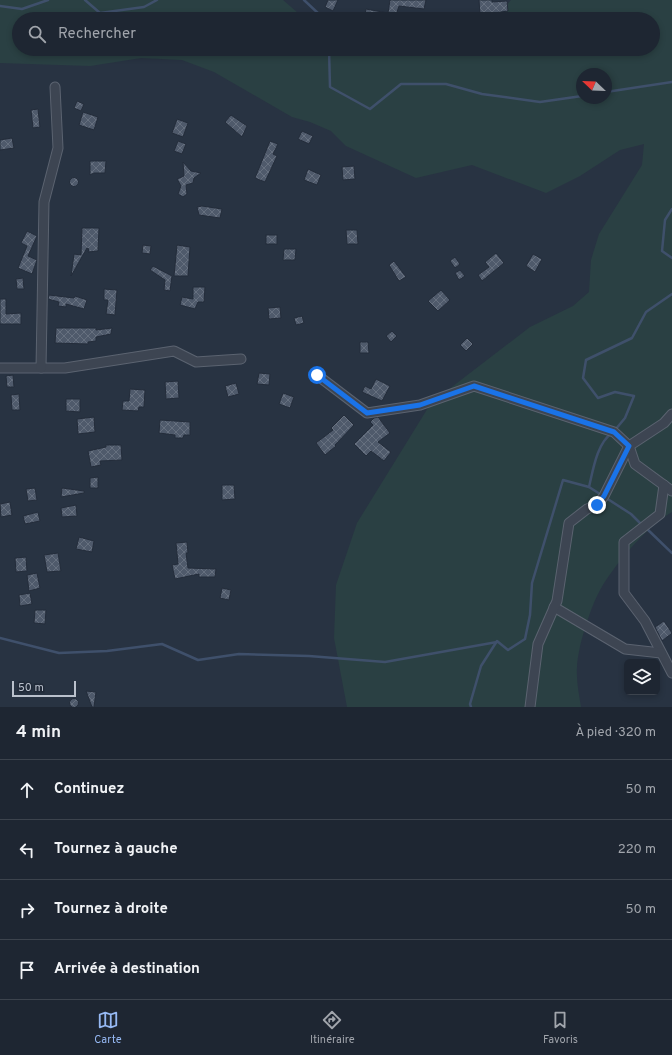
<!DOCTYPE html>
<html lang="fr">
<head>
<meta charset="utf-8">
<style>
  :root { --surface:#1e2632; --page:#262e3a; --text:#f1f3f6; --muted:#a1a5ac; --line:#3c434d; --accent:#96b9f4 }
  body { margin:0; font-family:Overpass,sans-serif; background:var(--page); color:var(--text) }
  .controls { position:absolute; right:12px; bottom:12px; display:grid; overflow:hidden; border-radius:6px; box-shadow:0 2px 6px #0003 }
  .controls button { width:36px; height:36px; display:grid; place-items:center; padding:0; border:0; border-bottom:1px solid var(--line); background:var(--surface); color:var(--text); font:20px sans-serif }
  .compass { position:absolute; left:576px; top:68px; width:36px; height:36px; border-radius:50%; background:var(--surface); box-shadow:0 2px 6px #0003; rotate:293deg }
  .scale { position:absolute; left:12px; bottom:10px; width:64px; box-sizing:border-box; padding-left:4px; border:2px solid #bac1cc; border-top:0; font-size:11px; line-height:14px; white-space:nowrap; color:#bac1cc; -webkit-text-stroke:3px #212a38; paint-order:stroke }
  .stop { position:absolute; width:12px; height:12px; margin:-9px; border:3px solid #1a73e8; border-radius:50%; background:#fff }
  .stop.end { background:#1a73e8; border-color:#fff; box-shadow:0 1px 4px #0008 }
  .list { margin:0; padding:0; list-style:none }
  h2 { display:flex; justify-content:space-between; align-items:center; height:52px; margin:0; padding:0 16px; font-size:17px }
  h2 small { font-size:13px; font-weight:400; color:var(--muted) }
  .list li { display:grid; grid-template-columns:26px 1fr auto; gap:12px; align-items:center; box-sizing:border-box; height:60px; padding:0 16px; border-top:1px solid var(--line) }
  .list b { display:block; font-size:15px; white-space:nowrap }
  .list em { font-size:13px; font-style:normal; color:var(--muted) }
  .icon { flex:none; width:22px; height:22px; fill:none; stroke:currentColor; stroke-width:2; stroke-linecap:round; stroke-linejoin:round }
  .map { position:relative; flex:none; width:672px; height:707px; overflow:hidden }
  .search { position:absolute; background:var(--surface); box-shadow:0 2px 6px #0003; left:12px; right:12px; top:12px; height:44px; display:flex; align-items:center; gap:10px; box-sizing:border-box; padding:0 14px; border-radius:22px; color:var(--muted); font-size:15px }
  .sheet { height:292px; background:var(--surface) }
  nav { display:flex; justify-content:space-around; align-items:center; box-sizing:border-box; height:56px; border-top:1px solid var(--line); background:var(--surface); font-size:11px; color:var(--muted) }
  nav a { display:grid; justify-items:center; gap:2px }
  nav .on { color:var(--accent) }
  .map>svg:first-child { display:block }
  .grass { fill:#2a4043; fill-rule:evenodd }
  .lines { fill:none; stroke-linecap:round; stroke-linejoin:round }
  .stream { stroke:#3f506b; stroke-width:2.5 }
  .building { fill:url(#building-cross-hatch); stroke:#232c3a }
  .minor-casing { stroke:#5b6370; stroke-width:11 }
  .minor { stroke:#3d4552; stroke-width:9 }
  .route { stroke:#1a73e8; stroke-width:5 }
</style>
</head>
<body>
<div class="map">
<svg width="672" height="707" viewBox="0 0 672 707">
  <defs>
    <pattern id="building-cross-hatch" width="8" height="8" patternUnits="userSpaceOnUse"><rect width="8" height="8" fill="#4f5a6b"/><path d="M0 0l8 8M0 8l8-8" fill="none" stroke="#66707f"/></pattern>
  </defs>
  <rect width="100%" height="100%" fill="#283342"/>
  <path class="grass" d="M 0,0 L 283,0 L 305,19 L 19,19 L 19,49 L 653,49 L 653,19 L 495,19 L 511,0 L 672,0 L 672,512 C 647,526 611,568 598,594 C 589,612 578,647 577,667 C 576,680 579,694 581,707 L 347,707 L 334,638 L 336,585 L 357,523 L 431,403 L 530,327 L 573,306 L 589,292 L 591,260 L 599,234 L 642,165 L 644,144 L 620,150 L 580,176 L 546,193 L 472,165 L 416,178 L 346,146 L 331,131 L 310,122 L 292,117 L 214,72 L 182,60 L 141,58 L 90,66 L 0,63 ZM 582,74 L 606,74 L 606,98 L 582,98 Z"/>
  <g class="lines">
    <g class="stream">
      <path d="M 85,0 L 100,13 L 144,7 L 157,0"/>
      <path d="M 304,0 L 320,15 L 322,19"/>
      <path d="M 0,6 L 22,9 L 48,0"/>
      <path d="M 329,49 L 330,87 L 370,109 L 401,84 L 446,84 L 482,94 L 540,102 L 582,96"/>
      <path d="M 606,92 L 672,82"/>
      <path d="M 672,209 L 665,220 L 662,251 L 672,258"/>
      <path d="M 615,430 L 625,418 L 634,396 L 615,392 L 598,398 L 583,378 L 586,360 L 632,338 L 646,312 L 672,294"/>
      <path d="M 589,487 L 631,514 L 642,525"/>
      <path d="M 646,528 L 672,553"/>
      <path d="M 0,638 L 59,653 L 107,651 L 162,644 L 198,660 L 239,654 L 309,656 L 385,662 L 497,642"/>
      <path d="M 471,707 L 470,704 L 481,666 L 497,641 L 508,650 L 525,639 L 530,615 L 532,583 L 563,480 L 589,487 C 593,470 597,443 612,433"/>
    </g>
  </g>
  <g class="building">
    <path d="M 328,0 L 338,0 L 333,11 L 325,7 Z"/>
    <path d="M 390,0 L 426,0 L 424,9 L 399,6 L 396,15 L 400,16 L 399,19 L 364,19 L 366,9 L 388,13 Z"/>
    <path d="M 479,0 L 492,0 L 492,2 L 507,1 L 508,11 L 480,15 Z"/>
    <path d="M 77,101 L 84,104 L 81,111 L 74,108 Z"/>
    <path d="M 38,109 L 40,127 L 33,128 L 31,110 Z"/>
    <path d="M 83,112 L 98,117 L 94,130 L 79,125 Z"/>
    <path d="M 231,115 L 247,126 L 242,137 L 225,122 Z"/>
    <path d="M 177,119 L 188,123 L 183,137 L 172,133 Z"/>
    <path d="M 302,131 L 313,136 L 309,144 L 298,139 Z"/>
    <path d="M 12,138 L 14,148 L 0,150 L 0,140 Z"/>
    <path d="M 178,141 L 186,144 L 182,154 L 174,151 Z"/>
    <path d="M 270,141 L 278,144 L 273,154 L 277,156 L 265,182 L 255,178 Z"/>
    <path d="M 90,161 L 106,161 L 105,173 L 94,173 L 90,175 Z"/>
    <path d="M 183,162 L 191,171 L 201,173 L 194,178 L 193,183 L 186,185 L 187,194 L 183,197 L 178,194 L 181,186 L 177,179 L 184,176 Z"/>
    <path d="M 354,166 L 355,179 L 343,180 L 342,167 Z"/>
    <path d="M 308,169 L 321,175 L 317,185 L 304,180 Z"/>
    <circle cx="74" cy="182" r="4.5"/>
    <path d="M 202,206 L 222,209 L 220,218 L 199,215 L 197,207 Z"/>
    <path d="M 82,228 L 99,228 L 98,251 L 88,252 L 89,249 L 87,248 L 71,276 L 74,254 L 81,255 Z"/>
    <path d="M 346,230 L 357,230 L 358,244 L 347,244 Z"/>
    <path d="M 27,231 L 37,236 L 28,256 L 37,260 L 32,274 L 18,268 L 27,246 L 21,243 Z"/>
    <rect x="266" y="235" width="11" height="9"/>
    <path d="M 143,245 L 151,246 L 150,254 L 142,253 Z"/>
    <path d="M 177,245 L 190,247 L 188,276 L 174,276 Z"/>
    <path d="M 284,249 L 296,249 L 295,260 L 283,260 Z"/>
    <path d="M 496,253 L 504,263 L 482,281 L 478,275 L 489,267 L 485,262 Z"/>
    <path d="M 533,254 L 542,259 L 535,272 L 526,266 Z"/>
    <path d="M 455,257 L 460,264 L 455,268 L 450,261 Z"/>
    <path d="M 394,261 L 406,277 L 399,281 L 389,265 Z"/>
    <path d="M 153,266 L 172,276 L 170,291 L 164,290 L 165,280 L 150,270 Z"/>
    <path d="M 460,270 L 465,276 L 459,280 L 455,273 Z"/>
    <path d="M 23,278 L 24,289 L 17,289 L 16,279 Z"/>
    <path d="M 193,287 L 205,287 L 204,302 L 198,302 L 195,309 L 180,305 L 182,297 L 193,299 Z"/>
    <path d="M 104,289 L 117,290 L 115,315 L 106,314 L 108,300 L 104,300 Z"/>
    <path d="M 441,290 L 450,300 L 438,311 L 428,301 Z"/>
    <path d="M 49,295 L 74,298 L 75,296 L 87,300 L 84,309 L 66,304 L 66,307 L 58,306 L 59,302 L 48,299 Z"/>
    <path d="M 0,299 L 6,299 L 6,314 L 21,313 L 21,324 L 0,324 Z"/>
    <path d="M 280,307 L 281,318 L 269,319 L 268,308 Z"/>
    <path d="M 302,316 L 304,323 L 296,325 L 294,318 Z"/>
    <path d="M 56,328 L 96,328 L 96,330 L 112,328 L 111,334 L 96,337 L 96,341 L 88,342 L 88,344 L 55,343 Z"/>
    <path d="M 392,331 L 397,336 L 391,342 L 386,336 Z"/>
    <path d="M 467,338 L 473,344 L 466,351 L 460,345 Z"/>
    <path d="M 360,342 L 368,342 L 369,353 L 360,353 Z"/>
    <path d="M 259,373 L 270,374 L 269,385 L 257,384 Z"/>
    <path d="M 13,375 L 14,387 L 7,387 L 6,376 Z"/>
    <path d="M 376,379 L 390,386 L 382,401 L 362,392 L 365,386 L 371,389 Z"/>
    <path d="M 178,381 L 179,398 L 166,399 L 165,382 Z"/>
    <path d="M 236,383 L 239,394 L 228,397 L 225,386 Z"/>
    <path d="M 130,389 L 145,390 L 144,407 L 139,407 L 138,411 L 122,410 L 123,401 L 129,401 Z"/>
    <path d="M 283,393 L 294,397 L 290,408 L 279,404 Z"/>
    <path d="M 19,394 L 20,410 L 12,410 L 11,395 Z"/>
    <path d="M 66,399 L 80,399 L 80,412 L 66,411 Z"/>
    <path d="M 344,415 L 354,425 L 335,445 L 336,446 L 325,455 L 316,443 L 333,430 L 331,428 Z"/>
    <path d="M 94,417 L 95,432 L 78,434 L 77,419 Z"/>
    <path d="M 378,417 L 390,433 L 378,442 L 391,452 L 384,461 L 371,451 L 366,456 L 354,444 L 373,425 L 370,422 L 374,418 Z"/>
    <path d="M 160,420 L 190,422 L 190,435 L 184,435 L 183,438 L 175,438 L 175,435 L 159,433 Z"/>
    <path d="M 106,445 L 121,445 L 122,460 L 100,461 L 101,465 L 91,467 L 88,451 L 106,447 Z"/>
    <path d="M 98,477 L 98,488 L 90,488 L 90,478 Z"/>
    <path d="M 222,485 L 234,485 L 235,499 L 222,500 Z"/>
    <path d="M 35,488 L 37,500 L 28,501 L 26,489 Z"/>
    <path d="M 62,488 L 84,491 L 84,493 L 61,497 Z"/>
    <path d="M 10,502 L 12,515 L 1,517 L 0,504 Z"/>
    <path d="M 76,505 L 77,516 L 62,517 L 61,508 Z"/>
    <path d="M 38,512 L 40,521 L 25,524 L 23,516 Z"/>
    <path d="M 79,537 L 94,541 L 92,552 L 76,549 Z"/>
    <path d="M 187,542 L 188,553 L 186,553 L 188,568 L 216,569 L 215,577 L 199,577 L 199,574 L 175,579 L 172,565 L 178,564 L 176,543 Z"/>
    <path d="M 58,553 L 61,571 L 47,572 L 44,555 Z"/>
    <path d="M 26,557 L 27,571 L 16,572 L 15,558 Z"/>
    <path d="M 37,573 L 40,588 L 29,591 L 27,575 Z"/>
    <path d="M 222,588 L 231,590 L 229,600 L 220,598 Z"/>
    <path d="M 30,593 L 32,604 L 20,606 L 19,595 Z"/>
    <path d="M 35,610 L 46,610 L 45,624 L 34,623 Z"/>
    <path d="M 664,621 L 672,633 L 662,641 L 655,627 Z"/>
    <path d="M 86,691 L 96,692 L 94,707 L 92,707 Z"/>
    <circle cx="74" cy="703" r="4.5"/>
  </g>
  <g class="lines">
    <g class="minor-casing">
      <g id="minor">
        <path d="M 0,368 L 65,368 L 174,351 L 196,362 L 241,359"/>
        <path d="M 41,368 L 44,202 L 58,148 L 55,87"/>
        <path d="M 317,375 L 367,413 L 420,405 L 474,386 L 614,432 L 629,446 L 635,464 L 672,491"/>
        <path d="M 664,485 L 660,514 L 624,542 L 624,593 L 645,621 L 672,673"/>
        <path d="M 554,607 L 625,649 L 661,653"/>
        <path d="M 530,707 L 538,644 L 557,601 L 569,523 L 587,509 L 597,505 L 604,496 L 629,446 L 664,423 L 672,414"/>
      </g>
    </g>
    <use href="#minor" class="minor"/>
  </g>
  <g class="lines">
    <path class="route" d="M 317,375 L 367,413 L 420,405 L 474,386 L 614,432 L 629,446 L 604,496 L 597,505"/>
  </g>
</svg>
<div class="controls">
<button><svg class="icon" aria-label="layers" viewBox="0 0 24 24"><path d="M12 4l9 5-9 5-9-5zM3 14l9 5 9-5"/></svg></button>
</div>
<svg class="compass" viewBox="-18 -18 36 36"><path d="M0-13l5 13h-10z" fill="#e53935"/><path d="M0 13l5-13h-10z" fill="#a1a5ac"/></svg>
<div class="scale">50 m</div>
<div class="stop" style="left:317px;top:375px"></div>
<div class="stop end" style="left:597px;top:505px"></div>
<div class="search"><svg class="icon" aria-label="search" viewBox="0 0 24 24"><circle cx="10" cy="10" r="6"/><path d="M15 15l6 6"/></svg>Rechercher</div>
</div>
<section class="sheet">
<h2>4 min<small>À pied · 320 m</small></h2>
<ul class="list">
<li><svg class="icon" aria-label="ahead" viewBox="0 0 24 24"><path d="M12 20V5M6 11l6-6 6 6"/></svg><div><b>Continuez</b></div><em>50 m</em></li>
<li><svg class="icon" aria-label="left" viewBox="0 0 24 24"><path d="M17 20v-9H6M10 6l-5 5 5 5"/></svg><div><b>Tournez à gauche</b></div><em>220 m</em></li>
<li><svg class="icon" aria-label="right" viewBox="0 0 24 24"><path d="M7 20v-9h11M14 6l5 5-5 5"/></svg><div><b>Tournez à droite</b></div><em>50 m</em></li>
<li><svg class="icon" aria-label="arrive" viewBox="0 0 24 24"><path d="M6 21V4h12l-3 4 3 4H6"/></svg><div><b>Arrivée à destination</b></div></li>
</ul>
</section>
<nav>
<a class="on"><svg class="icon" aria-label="map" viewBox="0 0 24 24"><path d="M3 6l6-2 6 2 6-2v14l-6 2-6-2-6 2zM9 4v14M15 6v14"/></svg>Carte</a>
<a><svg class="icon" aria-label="directions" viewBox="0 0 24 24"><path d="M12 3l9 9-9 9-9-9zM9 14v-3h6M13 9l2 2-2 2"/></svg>Itinéraire</a>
<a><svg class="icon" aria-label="saved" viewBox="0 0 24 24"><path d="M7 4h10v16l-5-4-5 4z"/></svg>Favoris</a>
</nav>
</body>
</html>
